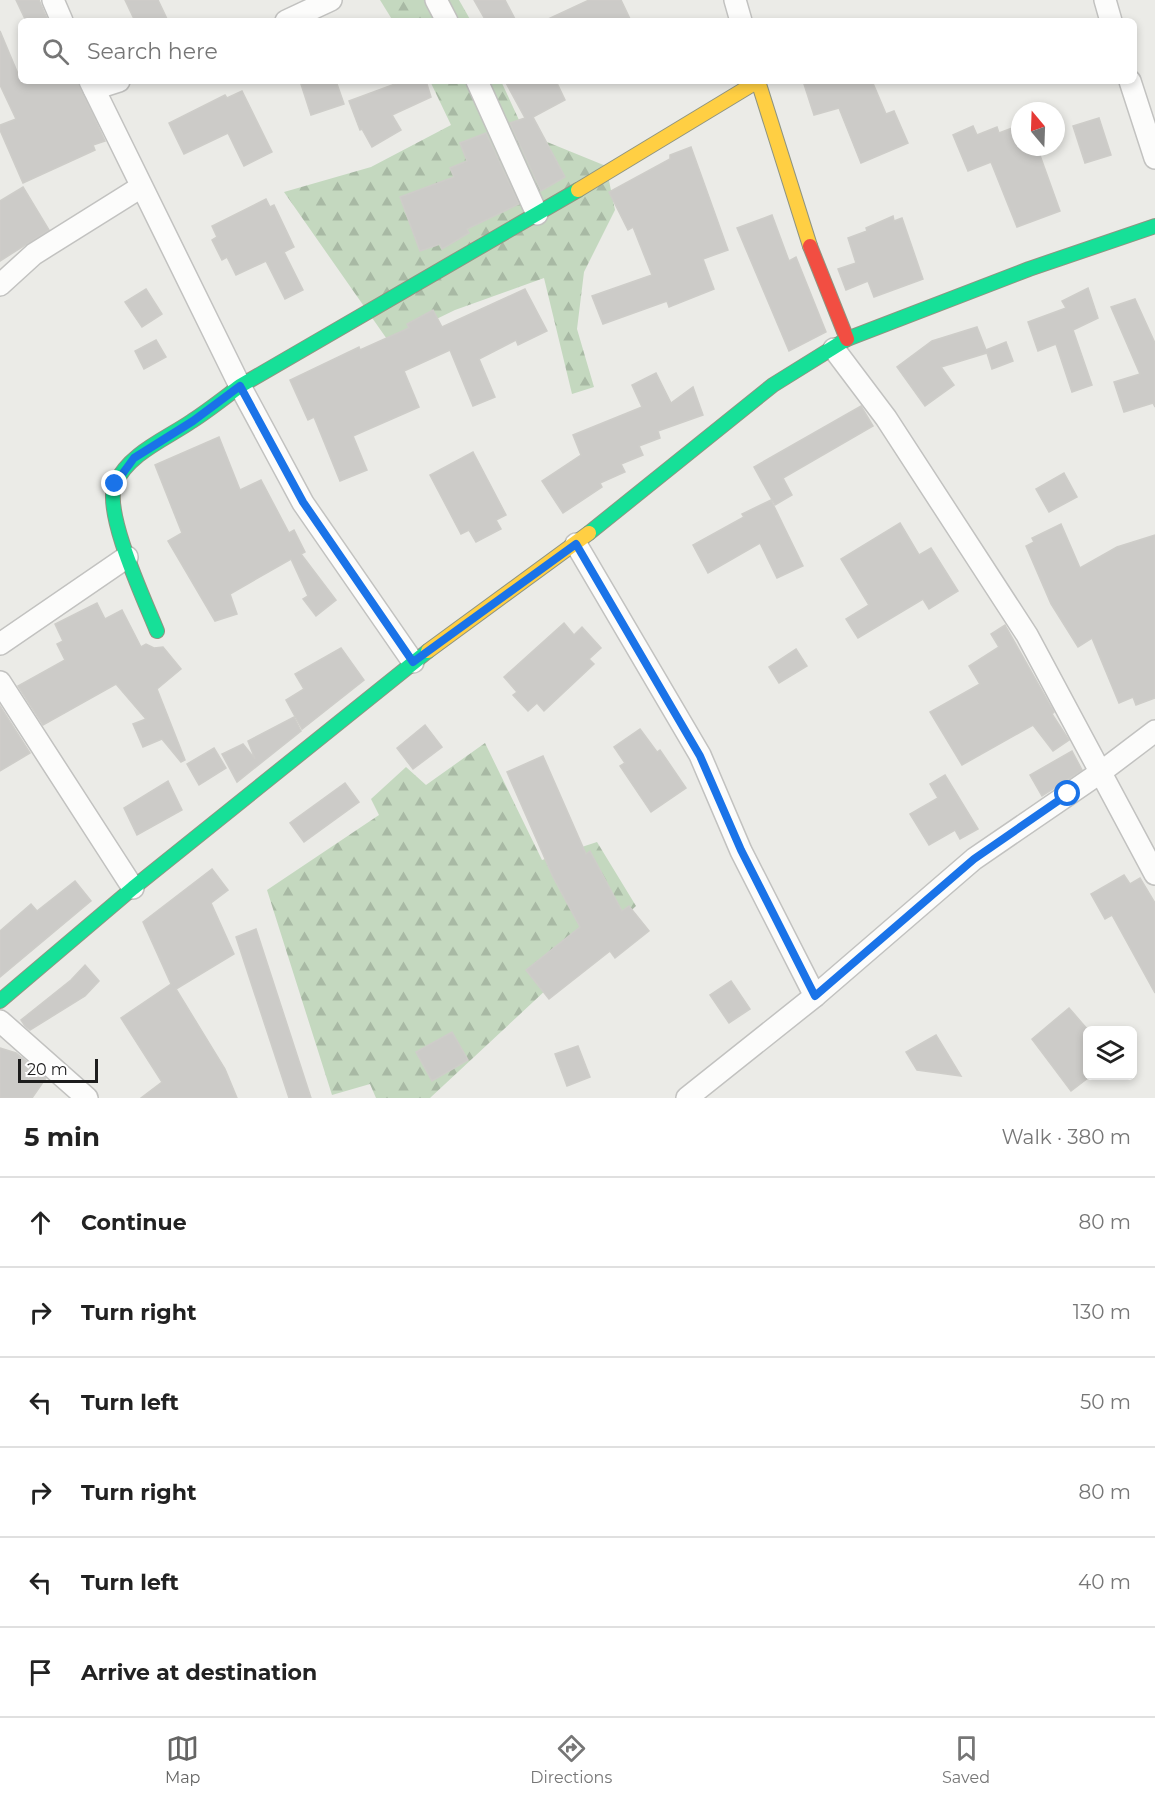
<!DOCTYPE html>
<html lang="en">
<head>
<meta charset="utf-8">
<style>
  :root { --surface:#fff; --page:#f6f6f6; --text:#222; --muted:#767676; --line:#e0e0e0; --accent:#656564 }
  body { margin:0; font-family:Montserrat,sans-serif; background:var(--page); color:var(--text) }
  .controls { position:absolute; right:18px; bottom:18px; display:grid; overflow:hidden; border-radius:9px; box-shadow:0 3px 9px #0003 }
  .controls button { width:54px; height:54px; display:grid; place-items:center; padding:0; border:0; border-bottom:2px solid var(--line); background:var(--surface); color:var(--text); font:30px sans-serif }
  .compass { position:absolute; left:1011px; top:102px; width:54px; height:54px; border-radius:50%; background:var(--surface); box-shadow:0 3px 9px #0003; rotate:341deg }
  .scale { position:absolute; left:18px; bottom:15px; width:80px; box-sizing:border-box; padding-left:6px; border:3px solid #1d1d1d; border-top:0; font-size:16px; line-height:21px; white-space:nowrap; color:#1d1d1d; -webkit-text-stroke:4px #fff; paint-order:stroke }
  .stop { position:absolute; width:18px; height:18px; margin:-14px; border:4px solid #1a73e8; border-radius:50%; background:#fff }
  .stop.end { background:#1a73e8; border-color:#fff; box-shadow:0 2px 6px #0008 }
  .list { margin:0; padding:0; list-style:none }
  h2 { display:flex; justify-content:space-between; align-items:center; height:78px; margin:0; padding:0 24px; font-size:26px }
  h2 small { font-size:20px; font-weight:400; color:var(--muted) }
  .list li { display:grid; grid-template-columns:39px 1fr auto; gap:18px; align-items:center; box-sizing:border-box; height:90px; padding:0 24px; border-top:2px solid var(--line) }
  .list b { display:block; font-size:22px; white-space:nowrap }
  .list em { font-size:20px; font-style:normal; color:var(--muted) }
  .icon { flex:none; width:33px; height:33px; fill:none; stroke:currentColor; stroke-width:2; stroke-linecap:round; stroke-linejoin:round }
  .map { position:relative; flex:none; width:1155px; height:1098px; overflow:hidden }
  .search { position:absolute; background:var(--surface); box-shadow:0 3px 9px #0003; left:18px; right:18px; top:18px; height:66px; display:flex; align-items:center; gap:15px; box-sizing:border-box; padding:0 21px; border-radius:9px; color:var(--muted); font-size:22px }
  .sheet { height:618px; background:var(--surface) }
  nav { display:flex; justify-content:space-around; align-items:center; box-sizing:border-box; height:84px; border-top:2px solid var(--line); background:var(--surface); font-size:16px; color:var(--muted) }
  nav a { display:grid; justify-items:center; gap:3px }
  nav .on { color:var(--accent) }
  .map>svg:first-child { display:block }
  .forest { fill:url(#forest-firs) }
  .building { fill:#cccbc8; stroke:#cecdc9; stroke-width:1.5 }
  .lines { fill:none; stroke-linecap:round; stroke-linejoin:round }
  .street-casing { stroke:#c2c2c0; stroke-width:24 }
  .fast-casing { stroke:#8f9481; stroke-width:16 }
  .slow-casing { stroke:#8f9481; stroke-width:16 }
  .jam-casing { stroke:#8f9481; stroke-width:16 }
  .street { stroke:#fcfcfb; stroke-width:21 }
  .fast { stroke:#16e098; stroke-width:14 }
  .slow { stroke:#ffcf43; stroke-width:14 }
  .jam { stroke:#f24e42; stroke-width:14 }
  .route { stroke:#1a73e8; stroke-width:8 }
</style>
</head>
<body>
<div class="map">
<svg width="1155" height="1098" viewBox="0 0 1155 1098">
  <defs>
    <pattern id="forest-firs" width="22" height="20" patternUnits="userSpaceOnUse" patternTransform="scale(1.5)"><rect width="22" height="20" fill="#c4d8bf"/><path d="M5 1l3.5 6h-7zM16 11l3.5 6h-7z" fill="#a8b9a4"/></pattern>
  </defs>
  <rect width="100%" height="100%" fill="#ebebe7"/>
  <g class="forest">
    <path d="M 380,0 L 459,0 L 471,21 L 393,21 Z"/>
    <path d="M 430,81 L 501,81 L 525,133 L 606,166 L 615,210 L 584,272 L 577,329 L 594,387 L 572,394 L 544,278 L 455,310 L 389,342 L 284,192 L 371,167 L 451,125 Z"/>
    <path d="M 485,743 L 542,860 L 597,842 L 636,906 L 430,1098 L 376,1098 L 370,1084 L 332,1095 L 267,890 L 379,815 L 371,799 L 406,767 L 426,785 Z"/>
  </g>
  <g class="building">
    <path d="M 16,0 L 39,0 L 48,21 L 26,21 Z"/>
    <path d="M 125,0 L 158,0 L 168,21 L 135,21 Z"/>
    <path d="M 474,0 L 505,0 L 516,21 L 486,21 Z"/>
    <path d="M 589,0 L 621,0 L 631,21 L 544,21 Z"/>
    <path d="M 0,31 L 21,81 L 77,81 L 105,141 L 93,145 L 95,150 L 23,183 L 0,130 L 0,125 L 16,119 L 0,85 Z"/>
    <path d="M 300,81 L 336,81 L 344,104 L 311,115 Z"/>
    <path d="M 403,81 L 426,81 L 431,97 L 392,115 L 401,130 L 372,147 L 362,129 L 360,130 L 349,101 Z"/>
    <path d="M 505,81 L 556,81 L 565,100 L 533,117 L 565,177 L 541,191 L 510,123 L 525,118 Z"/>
    <path d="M 803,81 L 872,81 L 886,114 L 894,111 L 908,143 L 861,163 L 839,108 L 814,115 Z"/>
    <path d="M 242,91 L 272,152 L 244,166 L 228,133 L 184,154 L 169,123 L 225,95 L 227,98 Z"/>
    <path d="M 1099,118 L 1111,155 L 1085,163 L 1073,126 Z"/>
    <path d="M 1020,125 L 1020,147 L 1037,147 L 1060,211 L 1017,227 L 991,162 L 968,171 L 953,135 L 973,126 L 977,135 L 997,127 L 999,133 Z"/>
    <path d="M 486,133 L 519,204 L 467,229 L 469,233 L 442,249 L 440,244 L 420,251 L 400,197 L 454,177 L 450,168 L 467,161 L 460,143 Z"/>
    <path d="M 691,147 L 728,250 L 703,259 L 714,289 L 669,307 L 667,301 L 603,324 L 592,296 L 652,275 L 633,227 L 628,230 L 609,192 L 670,159 L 670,155 Z"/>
    <path d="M 23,187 L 49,230 L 0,261 L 0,201 Z"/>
    <path d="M 266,199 L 270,207 L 274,205 L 294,247 L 284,252 L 303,290 L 285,299 L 266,261 L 236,275 L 227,257 L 222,260 L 212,240 L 217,237 L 212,226 Z"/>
    <path d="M 772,215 L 789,261 L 796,257 L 826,332 L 789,351 L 737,228 Z"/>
    <path d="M 893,216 L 894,221 L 902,218 L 923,279 L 874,297 L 868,281 L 846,290 L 838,269 L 856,263 L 848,238 L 867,231 L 866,228 Z"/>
    <path d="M 1088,288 L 1098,318 L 1073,330 L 1092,385 L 1072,392 L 1056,344 L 1038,351 L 1028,322 L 1066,308 L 1062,301 Z"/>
    <path d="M 146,289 L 162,314 L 142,327 L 125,302 Z"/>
    <path d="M 525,289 L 547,331 L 518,345 L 516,340 L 479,359 L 495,397 L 473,406 L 450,350 L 404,371 L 419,407 L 353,436 L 367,470 L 340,481 L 314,417 L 308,420 L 290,380 L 359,347 L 360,350 L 409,328 L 407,324 L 433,310 L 442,327 Z"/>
    <path d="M 1135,299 L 1155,343 L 1155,407 L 1153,403 L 1124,412 L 1114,382 L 1140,374 L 1111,307 Z"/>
    <path d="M 977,327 L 986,350 L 1006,342 L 1013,361 L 992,369 L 987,353 L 941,367 L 954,385 L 925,406 L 897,367 L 932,341 Z"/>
    <path d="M 156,340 L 166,357 L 144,369 L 135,351 Z"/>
    <path d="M 656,373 L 671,403 L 693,387 L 703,415 L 658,431 L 660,438 L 639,446 L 643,455 L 621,464 L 625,472 L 600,483 L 602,487 L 563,513 L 542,481 L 581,455 L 573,435 L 642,407 L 632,385 Z"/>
    <path d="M 861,406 L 873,426 L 783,478 L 792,495 L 775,505 L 754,467 Z"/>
    <path d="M 219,437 L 240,490 L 261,480 L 289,533 L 294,530 L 305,552 L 301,554 L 336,600 L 316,616 L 303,599 L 308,596 L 291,559 L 230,594 L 237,614 L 215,621 L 168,541 L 182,533 L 155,465 Z"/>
    <path d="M 473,452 L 506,515 L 496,520 L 501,529 L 476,542 L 469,530 L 461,534 L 430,475 Z"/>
    <path d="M 1064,473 L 1077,497 L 1049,512 L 1036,489 Z"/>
    <path d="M 771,500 L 803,566 L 777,578 L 760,543 L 708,573 L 693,545 L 744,517 L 742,514 Z"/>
    <path d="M 900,523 L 919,555 L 931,548 L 958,591 L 929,609 L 923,599 L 858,638 L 846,619 L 869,605 L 841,559 Z"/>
    <path d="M 1061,524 L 1080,568 L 1117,547 L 1155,535 L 1155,698 L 1136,705 L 1133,697 L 1119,703 L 1092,638 L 1078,647 L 1051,604 L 1026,546 L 1034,542 L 1032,538 Z"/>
    <path d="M 97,603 L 105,619 L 122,610 L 141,647 L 146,644 L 154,648 L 163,647 L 181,669 L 157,689 L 185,760 L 181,762 L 162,739 L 143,747 L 133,724 L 146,719 L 116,684 L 43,725 L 18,686 L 65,660 L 57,644 L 63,641 L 55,624 Z"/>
    <path d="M 564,623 L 574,635 L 582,627 L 601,648 L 589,659 L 594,664 L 544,711 L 537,703 L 528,711 L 513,695 L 517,692 L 504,677 Z"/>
    <path d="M 1005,625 L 1054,712 L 1052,714 L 1069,740 L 1053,751 L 1033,725 L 962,765 L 930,712 L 980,684 L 969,666 L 999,647 L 991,634 Z"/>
    <path d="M 341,648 L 364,680 L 302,729 L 286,700 L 304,689 L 295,674 Z"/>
    <path d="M 796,649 L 807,666 L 779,683 L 769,667 Z"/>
    <path d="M 0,706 L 30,753 L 0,771 Z"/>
    <path d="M 294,717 L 301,731 L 237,782 L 222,754 L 243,744 L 255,759 L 248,741 Z"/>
    <path d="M 425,725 L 442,747 L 413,769 L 397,748 Z"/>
    <path d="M 640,729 L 657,752 L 660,750 L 686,788 L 651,812 L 620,766 L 625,763 L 614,747 Z"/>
    <path d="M 214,748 L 226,768 L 199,785 L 187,764 Z"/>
    <path d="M 1072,751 L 1082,770 L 1042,796 L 1030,775 Z"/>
    <path d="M 543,756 L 586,854 L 590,851 L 622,911 L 629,906 L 649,931 L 615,958 L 610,951 L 549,999 L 526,970 L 580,927 L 553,877 L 507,772 Z"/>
    <path d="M 945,775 L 978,829 L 960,839 L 955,830 L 929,845 L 910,814 L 938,798 L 930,784 Z"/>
    <path d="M 168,781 L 182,810 L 137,835 L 124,808 Z"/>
    <path d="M 345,783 L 359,802 L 304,842 L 290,823 Z"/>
    <path d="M 212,869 L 228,890 L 211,903 L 234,954 L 176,989 L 225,1069 L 237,1098 L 141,1098 L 162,1082 L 121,1018 L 171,984 L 143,922 Z"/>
    <path d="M 1124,875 L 1130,884 L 1140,878 L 1155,903 L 1155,993 L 1112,915 L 1105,919 L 1091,894 Z"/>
    <path d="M 75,881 L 91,901 L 0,977 L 0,931 L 31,904 L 37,911 Z"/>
    <path d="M 256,929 L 311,1098 L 289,1098 L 236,937 Z"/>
    <path d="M 85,965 L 99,981 L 85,996 L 30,1030 L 25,1026 L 21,1020 L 71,980 Z"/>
    <path d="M 731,981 L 750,1009 L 729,1023 L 710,995 Z"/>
    <path d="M 1069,1008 L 1088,1030 L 1088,1078 L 1071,1091 L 1032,1039 Z"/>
    <path d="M 452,1032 L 468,1060 L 432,1081 L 416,1052 Z"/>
    <path d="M 936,1035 L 961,1076 L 917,1070 L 906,1052 Z"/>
    <path d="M 578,1046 L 590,1077 L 567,1086 L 555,1054 Z"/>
    <path d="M 0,1048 L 16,1053 L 46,1078 L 32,1098 L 0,1098 Z"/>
  </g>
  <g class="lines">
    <g class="street-casing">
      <g id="street">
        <path d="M 53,0 L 62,21"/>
        <path d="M 436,0 L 447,21"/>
        <path d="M 735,0 L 741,21"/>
        <path d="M 1105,0 L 1111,21"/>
        <path d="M 286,21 L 331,0"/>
        <path d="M 90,81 L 240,386 L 303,503 L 413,662"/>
        <path d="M 477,81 L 537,214"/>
        <path d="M 1130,81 L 1155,158"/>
        <path d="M 94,89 L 119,81"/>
        <path d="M 0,285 L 34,254 L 141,187"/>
        <path d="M 834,349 L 886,418 L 1027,635 L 1155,874"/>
        <path d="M 576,544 L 700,755 L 741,851 L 815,996"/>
        <path d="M 0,644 L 127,557"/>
        <path d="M 0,682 L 133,888"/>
        <path d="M 0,1021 L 87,1098"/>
        <path d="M 687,1098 L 815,996 L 974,859 L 1101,772 L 1155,731"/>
      </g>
    </g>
    <g class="fast-casing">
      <g id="fast">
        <path d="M 589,533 L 773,385 L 847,339 L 1029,269 L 1155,226"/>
        <path d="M 157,631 C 145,601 103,512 115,484 C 129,453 166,439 192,421 C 209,410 224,398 240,386 L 578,190"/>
        <path d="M 0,1001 L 133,888 L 428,651"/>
      </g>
    </g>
    <g class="slow-casing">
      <g id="slow">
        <path d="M 578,190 L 758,81 L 810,246"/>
        <path d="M 428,651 L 589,533"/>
      </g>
    </g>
    <g class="jam-casing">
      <path id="jam" d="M 810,246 L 847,339"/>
    </g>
    <use href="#street" class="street"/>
    <use href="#fast" class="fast"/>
    <use href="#slow" class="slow"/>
    <use href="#jam" class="jam"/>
  </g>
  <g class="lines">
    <path class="route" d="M 115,484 L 134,458 L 193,421 L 240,386 L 303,502 L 413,662 L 576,544 L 700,756 L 741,850 L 815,996 L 974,859 L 1068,794"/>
  </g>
</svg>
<div class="controls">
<button><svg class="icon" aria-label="layers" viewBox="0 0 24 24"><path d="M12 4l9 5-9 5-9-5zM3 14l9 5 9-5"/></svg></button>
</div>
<svg class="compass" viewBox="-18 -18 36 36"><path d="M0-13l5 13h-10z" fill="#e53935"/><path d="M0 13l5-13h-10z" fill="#767676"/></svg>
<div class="scale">20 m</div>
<div class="stop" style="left:1068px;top:794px"></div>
<div class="stop end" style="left:115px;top:484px"></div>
<div class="search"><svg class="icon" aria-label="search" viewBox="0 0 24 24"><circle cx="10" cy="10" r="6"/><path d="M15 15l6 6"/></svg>Search here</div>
</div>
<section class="sheet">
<h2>5 min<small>Walk · 380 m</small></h2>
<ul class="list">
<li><svg class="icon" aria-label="ahead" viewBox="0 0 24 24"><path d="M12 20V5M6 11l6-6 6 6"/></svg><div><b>Continue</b></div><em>80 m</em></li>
<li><svg class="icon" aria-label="right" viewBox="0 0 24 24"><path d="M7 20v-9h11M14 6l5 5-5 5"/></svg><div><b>Turn right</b></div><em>130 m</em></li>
<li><svg class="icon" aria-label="left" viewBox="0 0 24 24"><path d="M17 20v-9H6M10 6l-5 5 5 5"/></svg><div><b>Turn left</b></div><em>50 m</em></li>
<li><svg class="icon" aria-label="right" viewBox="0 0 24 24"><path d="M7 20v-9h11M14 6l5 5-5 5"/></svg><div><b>Turn right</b></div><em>80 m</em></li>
<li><svg class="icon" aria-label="left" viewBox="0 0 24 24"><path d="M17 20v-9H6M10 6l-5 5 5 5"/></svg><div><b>Turn left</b></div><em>40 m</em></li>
<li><svg class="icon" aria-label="arrive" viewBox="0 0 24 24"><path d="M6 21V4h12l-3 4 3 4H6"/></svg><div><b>Arrive at destination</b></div></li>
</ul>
</section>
<nav>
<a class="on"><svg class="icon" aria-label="map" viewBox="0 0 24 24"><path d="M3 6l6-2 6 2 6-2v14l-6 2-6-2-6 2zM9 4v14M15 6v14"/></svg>Map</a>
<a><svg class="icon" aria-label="directions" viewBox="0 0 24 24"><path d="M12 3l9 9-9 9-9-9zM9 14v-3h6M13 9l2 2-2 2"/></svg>Directions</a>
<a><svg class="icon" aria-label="saved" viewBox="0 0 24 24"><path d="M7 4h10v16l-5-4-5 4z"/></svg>Saved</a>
</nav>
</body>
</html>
